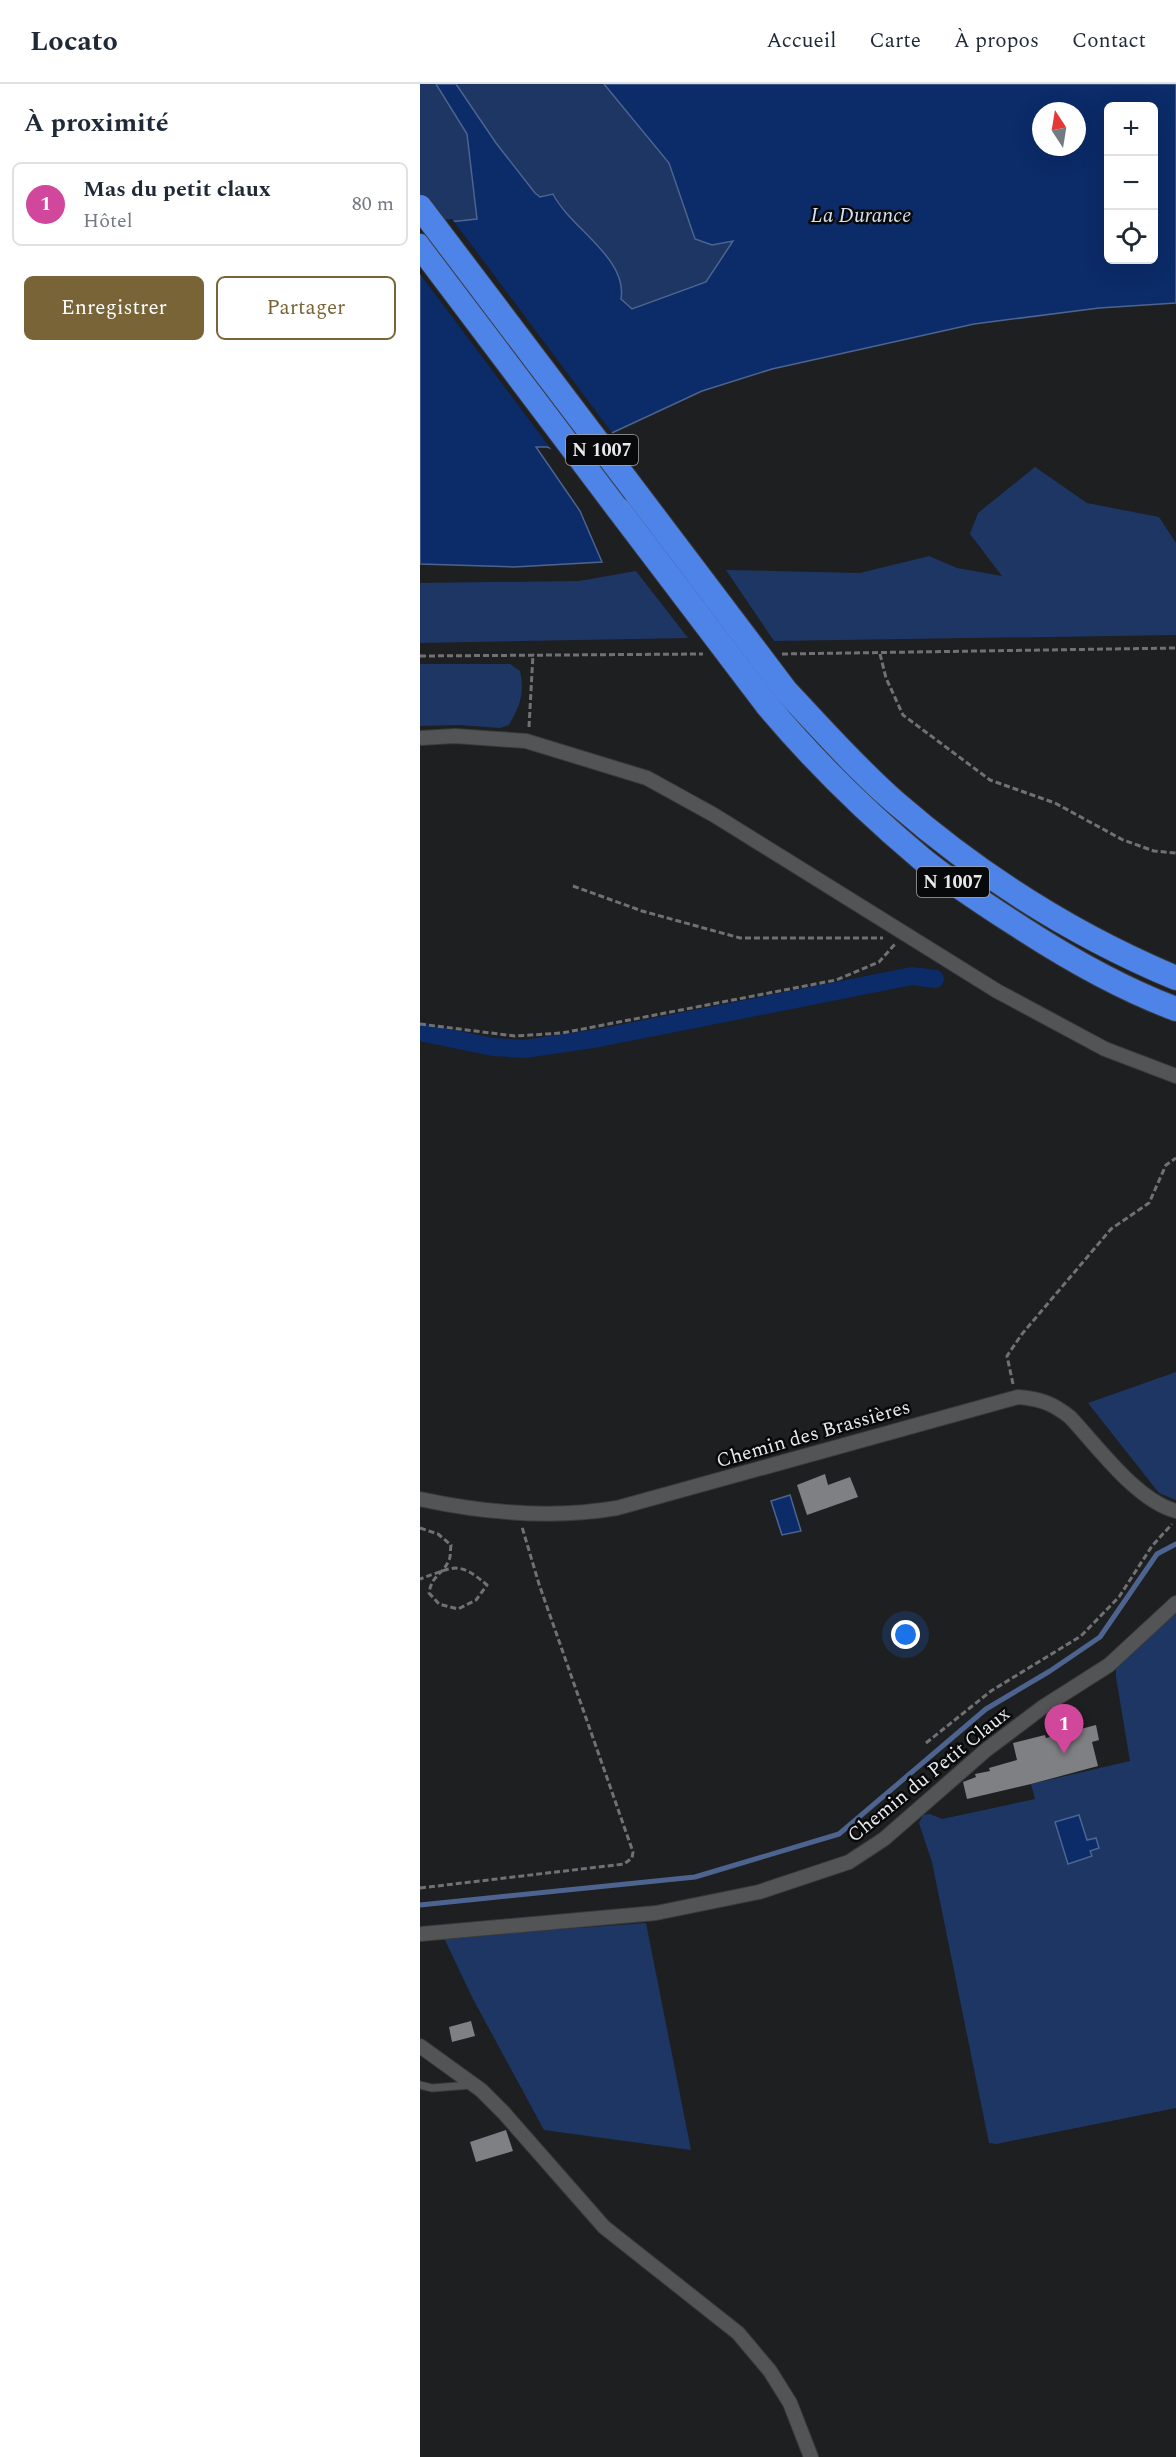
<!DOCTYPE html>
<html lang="fr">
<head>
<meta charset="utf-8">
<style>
  :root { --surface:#fff; --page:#f6f6f7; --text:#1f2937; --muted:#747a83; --line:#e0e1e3; --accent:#786437 }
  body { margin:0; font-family:Spectral,serif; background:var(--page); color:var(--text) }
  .controls { position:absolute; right:18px; top:18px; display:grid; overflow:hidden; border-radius:9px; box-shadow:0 6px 24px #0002 }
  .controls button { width:54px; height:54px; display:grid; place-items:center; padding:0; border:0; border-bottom:2px solid var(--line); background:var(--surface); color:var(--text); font:30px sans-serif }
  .compass { position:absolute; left:612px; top:18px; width:54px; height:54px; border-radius:50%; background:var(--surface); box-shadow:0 6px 24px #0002; rotate:348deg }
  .you { position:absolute; left:486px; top:1551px; width:21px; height:21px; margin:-15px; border:4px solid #fff; border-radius:50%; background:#1a73e8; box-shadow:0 0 0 9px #1a73e833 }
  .badge { display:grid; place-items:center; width:39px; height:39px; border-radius:50%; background:var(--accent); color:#fff; font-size:20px; font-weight:700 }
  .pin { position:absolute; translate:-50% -50px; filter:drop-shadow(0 2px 3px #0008) }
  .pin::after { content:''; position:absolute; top:32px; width:21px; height:18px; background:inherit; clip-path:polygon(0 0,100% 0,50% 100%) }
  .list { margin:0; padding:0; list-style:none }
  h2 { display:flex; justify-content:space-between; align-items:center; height:78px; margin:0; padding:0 24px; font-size:26px }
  h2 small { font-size:20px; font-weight:400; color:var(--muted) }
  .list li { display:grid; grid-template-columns:39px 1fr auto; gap:18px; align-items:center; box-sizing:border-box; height:84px; margin:0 12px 12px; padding:0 12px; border:2px solid var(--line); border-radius:9px }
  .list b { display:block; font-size:22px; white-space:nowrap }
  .list p { margin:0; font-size:20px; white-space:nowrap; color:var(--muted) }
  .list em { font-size:20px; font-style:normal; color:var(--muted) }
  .actions { display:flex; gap:12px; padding:18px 24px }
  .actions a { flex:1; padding:14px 0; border:2px solid var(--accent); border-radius:9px; text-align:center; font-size:21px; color:var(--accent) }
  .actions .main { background:var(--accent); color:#fff }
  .icon { flex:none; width:33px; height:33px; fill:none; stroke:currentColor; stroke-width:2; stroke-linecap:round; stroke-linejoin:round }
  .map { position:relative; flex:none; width:756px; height:2373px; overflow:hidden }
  header { display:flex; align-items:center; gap:36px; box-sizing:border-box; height:84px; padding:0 30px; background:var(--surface); border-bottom:2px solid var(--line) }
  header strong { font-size:28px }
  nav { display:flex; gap:33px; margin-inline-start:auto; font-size:21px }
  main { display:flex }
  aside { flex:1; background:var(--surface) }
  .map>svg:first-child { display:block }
  .green { fill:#1e3663 }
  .water { fill:#0b2b69; stroke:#4e6490; stroke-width:1.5; fill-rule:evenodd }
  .pier { fill:#1e1f21 }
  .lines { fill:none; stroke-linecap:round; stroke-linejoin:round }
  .stream { stroke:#4e6490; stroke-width:5 }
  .canal { stroke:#0b2b69; stroke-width:18 }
  .building { fill:#7f8083 }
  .lane-casing { stroke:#3a3a3c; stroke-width:9 }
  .street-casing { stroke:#3a3a3c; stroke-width:16 }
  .highway-casing { stroke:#3a3a3c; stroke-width:26 }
  .path { stroke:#717173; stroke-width:3; stroke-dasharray:6 3; stroke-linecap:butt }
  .lane { stroke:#535456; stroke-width:7 }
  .street { stroke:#535456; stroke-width:14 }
  .highway { stroke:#4e83e7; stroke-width:24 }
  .highway-bridge-casing { stroke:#3a3a3c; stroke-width:26; stroke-linecap:butt }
  .highway-bridge { stroke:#4e83e7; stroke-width:24 }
  .labels { text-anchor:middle; stroke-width:5; stroke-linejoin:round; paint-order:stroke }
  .shield { fill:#08090a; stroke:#a6a6a8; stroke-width:1.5 }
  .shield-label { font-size:18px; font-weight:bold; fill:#eaeaec }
  .street-label { font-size:20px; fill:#eaeaec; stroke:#08090a }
  .water-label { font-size:21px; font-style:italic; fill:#d6e1f5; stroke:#08090a }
</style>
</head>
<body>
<header>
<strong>Locato</strong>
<nav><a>Accueil</a><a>Carte</a><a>À propos</a><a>Contact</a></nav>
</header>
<main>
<aside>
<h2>À proximité<small></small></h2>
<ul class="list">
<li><span class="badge" style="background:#d1479c">1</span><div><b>Mas du petit claux</b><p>Hôtel</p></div><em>80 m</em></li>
</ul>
<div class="actions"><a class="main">Enregistrer</a><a>Partager</a></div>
</aside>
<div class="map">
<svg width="756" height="2373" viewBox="0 0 756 2373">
  <rect width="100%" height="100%" fill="#1e1f21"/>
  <g class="green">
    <path d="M 0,0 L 16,0 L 47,50 L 57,136 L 0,141 Z"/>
    <path d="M 36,0 L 184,0 L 249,79 L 275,155 L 314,157 L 286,198 L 212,225 L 201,215 C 208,175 150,144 134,110 L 120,113 L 115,109 L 76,59 Z"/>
    <path d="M 615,383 L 667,419 L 739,433 L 756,459 L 756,551 L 354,557 L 306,486 L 440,489 L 509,472 L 537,484 L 582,492 L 550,450 L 558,429 Z"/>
    <path d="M 216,487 L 268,554 L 0,559 L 0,499 L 159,497 Z"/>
    <path d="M 0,580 L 90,580 L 100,587 C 105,609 100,622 89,641 L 80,644 L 39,641 L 0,642 Z"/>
    <path d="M 756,1288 L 756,1416 L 739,1409 L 668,1319 Z"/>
    <path d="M 756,1524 L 756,2024 L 576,2060 L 569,2059 L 512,1778 L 499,1739 L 503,1731 L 510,1730 L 522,1735 L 615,1715 L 611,1700 L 710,1677 L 696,1593 L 696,1583 Z"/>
    <path d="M 226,1839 L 271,2066 L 124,2046 L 53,1915 L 24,1854 Z"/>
  </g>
  <g class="water">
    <path d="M 16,0 L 36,0 L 76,59 L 115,109 L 120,113 L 133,110 C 150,144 208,174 201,215 L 212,225 L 286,198 L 313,157 L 292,161 L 275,155 L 249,79 L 184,0 L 756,0 L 756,219 L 679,224 L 554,240 L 451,263 L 352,285 L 282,307 L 166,361 L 141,368 L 127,363 L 116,363 L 160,427 L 182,478 L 94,483 L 0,480 L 0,141 L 57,135 L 47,50 ZM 688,22 L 734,22 L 734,176 L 688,176 ZM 621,27 L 657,27 L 657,63 L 621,63 Z"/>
    <path d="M 370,1411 L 381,1447 L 362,1451 L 351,1417 Z"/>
    <path d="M 659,1731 L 667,1756 L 676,1754 L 679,1764 L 670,1767 L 672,1772 L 648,1780 L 635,1738 Z"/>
  </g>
  <path class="pier" d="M 32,135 L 193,350 L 166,364 L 141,371 L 134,369 L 0,190 L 0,138 Z"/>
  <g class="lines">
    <path class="stream" d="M 0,1821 L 275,1793 L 419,1750 L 566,1625 L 630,1587 L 680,1553 L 737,1470 L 756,1460"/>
    <path class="canal" d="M 0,948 L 73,963 L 105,965 L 179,954 L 492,892 L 515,895"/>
  </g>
  <g class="building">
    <path d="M 405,1390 L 408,1401 L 430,1393 L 438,1413 L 387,1431 L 377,1401 Z"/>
    <path d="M 676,1641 L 679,1656 L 672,1658 L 678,1682 L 611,1700 L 547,1715 L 543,1698 L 556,1693 L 555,1690 L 570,1687 L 569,1684 L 597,1676 L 593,1659 L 625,1651 L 626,1654 Z"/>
    <path d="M 51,1937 L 55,1952 L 32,1958 L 29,1943 Z"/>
    <path d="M 86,2046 L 93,2067 L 56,2078 L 50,2058 Z"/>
  </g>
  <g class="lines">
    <g class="lane-casing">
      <path id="lane" d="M 0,2001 L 12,2004 L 51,2001"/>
    </g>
    <g class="street-casing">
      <g id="street">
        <path d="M 0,654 L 35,652 L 106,657 L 227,694 L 294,731 L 577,907 L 685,965 L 756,992"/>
        <path d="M 0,1415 C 65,1429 132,1435 197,1424 L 598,1313 C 621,1315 632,1319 650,1333 C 678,1363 717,1417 756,1427"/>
        <path d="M 0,1850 L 236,1829 L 339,1808 L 429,1778 L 464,1755 L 566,1666 L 623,1623 L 689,1581 L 756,1519"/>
        <path d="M 0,1962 L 61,2006 L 84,2029 L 184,2143 L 318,2249 L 350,2287 L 370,2319 L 391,2373"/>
      </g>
    </g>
    <g class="highway-casing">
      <g id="highway">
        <path d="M 0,162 L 199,426"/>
        <path d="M 366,607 C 401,644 436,684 475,718 C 559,791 653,851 756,894"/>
        <path d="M 347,621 C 394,677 446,728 502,775 C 534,801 569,823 603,845 C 651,876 702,905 756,925"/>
      </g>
    </g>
    <g class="path">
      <path d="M 362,570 L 756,564"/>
      <path d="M 460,570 L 466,594 L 483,631 L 570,696 L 635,719 L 703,756 L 734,767 L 756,769"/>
      <path d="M 0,572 L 283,570"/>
      <path d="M 109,643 L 113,570"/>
      <path d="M 153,802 L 222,827 L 320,854 L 463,854"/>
      <path d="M 0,940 L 95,952 L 142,949 L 416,896 L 459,878 L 475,860"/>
      <path d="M 593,1300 L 587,1272 L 602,1250 L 691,1145 L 729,1119 L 746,1081 L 756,1074"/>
      <path d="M 0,1444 L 18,1450 L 31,1461 C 30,1466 31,1472 29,1476 C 23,1491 12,1490 9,1509 L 19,1520 L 38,1525 L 56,1516 L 67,1501 C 38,1476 34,1483 0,1495"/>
      <path d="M 506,1659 L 571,1607 L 661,1552 L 699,1513 L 732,1462 L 752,1440"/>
      <path d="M 0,1804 L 204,1780 L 212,1774 L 213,1768 L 119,1500 L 102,1443"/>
    </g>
    <use href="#lane" class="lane"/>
    <use href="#street" class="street"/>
    <use href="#highway" class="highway"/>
    <g class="highway-bridge-casing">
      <g id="highway-bridge">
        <path d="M 0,123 L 366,607"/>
        <path d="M 199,426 L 347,621"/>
      </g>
    </g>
    <use href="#highway-bridge" class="highway-bridge"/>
  </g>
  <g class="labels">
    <g class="shield">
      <rect x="146" y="351" width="72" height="30" rx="4.5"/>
      <rect x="497" y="783" width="72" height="30" rx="4.5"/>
    </g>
    <g class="shield-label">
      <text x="182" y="372">N 1007</text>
      <text x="533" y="804">N 1007</text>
    </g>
    <g class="street-label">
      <text transform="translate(393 1349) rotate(-16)" y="7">Chemin des Brassières</text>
      <text transform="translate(508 1690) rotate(-39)" y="7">Chemin du Petit Claux</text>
    </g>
    <g class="water-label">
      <text x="441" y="138">La Durance</text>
    </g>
  </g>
</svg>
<div class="controls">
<button>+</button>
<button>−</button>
<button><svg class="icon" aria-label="locate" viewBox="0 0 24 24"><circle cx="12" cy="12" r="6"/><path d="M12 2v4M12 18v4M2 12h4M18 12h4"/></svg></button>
</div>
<svg class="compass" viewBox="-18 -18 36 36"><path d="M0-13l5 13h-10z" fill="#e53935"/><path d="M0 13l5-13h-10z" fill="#747a83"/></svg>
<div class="you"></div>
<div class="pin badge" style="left:644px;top:1670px;background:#d1479c">1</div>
</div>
</main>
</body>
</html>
